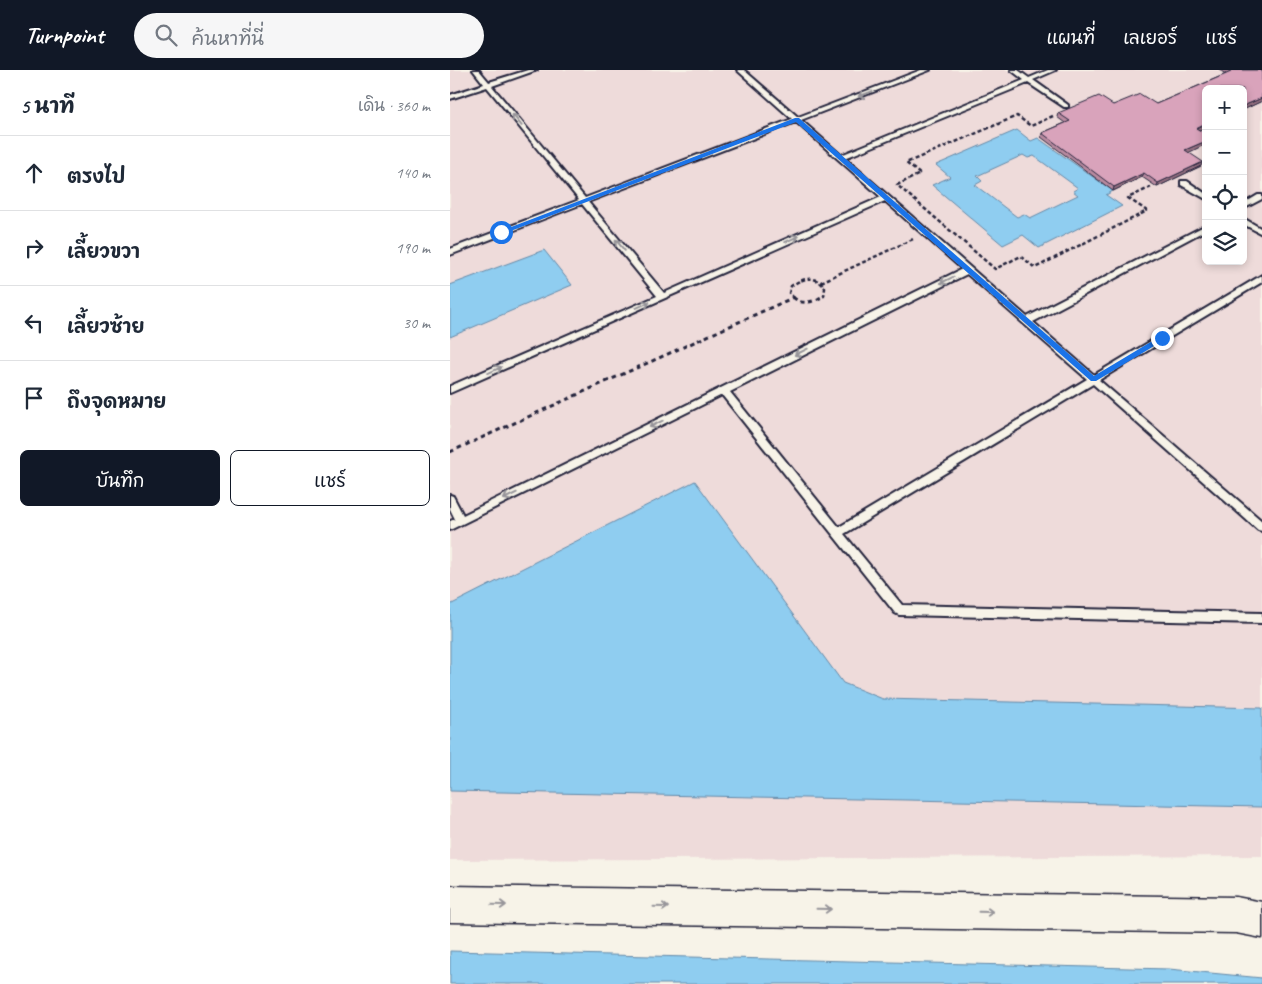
<!DOCTYPE html>
<html lang="th">
<head>
<meta charset="utf-8">
<style>
  :root { --surface:#fff; --page:#f6f6f7; --text:#1f2937; --muted:#747a83; --line:#e0e1e3; --accent:#111827 }
  body { margin:0; font-family:Caveat,"Playpen Sans Thai",sans-serif; background:var(--page); color:var(--text) }
  .controls { position:absolute; right:15px; top:15px; display:grid; overflow:hidden; border-radius:8px; box-shadow:0 2px 8px #0003 }
  .controls button { width:45px; height:45px; display:grid; place-items:center; padding:0; border:0; border-bottom:1px solid var(--line); background:var(--surface); color:var(--text); font:25px sans-serif }
  .stop { position:absolute; width:15px; height:15px; margin:-11px; border:4px solid #1a73e8; border-radius:50%; background:#fff }
  .stop.end { background:#1a73e8; border-color:#fff; box-shadow:0 1px 5px #0008 }
  .list { margin:0; padding:0; list-style:none }
  h2 { display:flex; justify-content:space-between; align-items:center; height:65px; margin:0; padding:0 20px; font-size:21px }
  h2 small { font-size:16px; font-weight:400; color:var(--muted) }
  .list li { display:grid; grid-template-columns:32px 1fr auto; gap:15px; align-items:center; box-sizing:border-box; height:75px; padding:0 20px; border-top:1px solid var(--line) }
  .list b { display:block; font-size:19px; white-space:nowrap }
  .list em { font-size:16px; font-style:normal; color:var(--muted) }
  .actions { display:flex; gap:10px; padding:15px 20px }
  .actions a { flex:1; padding:11px 0; border:1px solid var(--accent); border-radius:8px; text-align:center; font-size:18px; color:var(--accent) }
  .actions .main { background:var(--accent); color:#fff }
  .icon { flex:none; width:28px; height:28px; fill:none; stroke:currentColor; stroke-width:2; stroke-linecap:round; stroke-linejoin:round }
  .map { position:relative; flex:none; width:812px; height:914px; overflow:hidden }
  header { display:flex; align-items:center; gap:30px; box-sizing:border-box; height:70px; padding:0 25px; background:var(--accent); color:#fff }
  header strong { font-size:24px }
  nav { display:flex; gap:28px; margin-inline-start:auto; font-size:18px }
  .search { width:350px; height:45px; background:var(--page); display:flex; align-items:center; gap:12px; box-sizing:border-box; padding:0 18px; border-radius:28px; color:var(--muted); font-size:19px }
  main { display:flex }
  aside { flex:1; background:var(--surface) }
  .map>svg:first-child { display:block }
  .built { fill:#eedbda; fill-rule:evenodd }
  .water { fill:#8fcdf0; stroke:#6389a8; fill-rule:evenodd }
  .lines { fill:none; stroke-linecap:round; stroke-linejoin:round }
  .service-casing { stroke:#22223b; stroke-width:4 }
  .secondary-casing { stroke:#22223b; stroke-width:3 }
  .path-far1 { stroke:#22223b; stroke-width:2.5; stroke-dasharray:4 2.5; stroke-linecap:butt }
  .path { stroke:#22223b; stroke-width:3; stroke-dasharray:4.5 4; stroke-linecap:butt }
  .service { fill:#f7f3e8; fill-rule:evenodd }
  .secondary { fill:#f7f3e8; fill-rule:evenodd }
  .wall { fill:#bb8ca1; stroke:#22223b }
  .shaded-wall { fill:#987283; stroke:#22223b }
  .building { fill:#d9a3bb; stroke:#22223b }
  .oneway { stroke:#97959a }
  .route { fill:#1a73e8 }
</style>
</head>
<body>
<header>
<strong>Turnpoint</strong>
<div class="search"><svg class="icon" aria-label="search" viewBox="0 0 24 24"><circle cx="10" cy="10" r="6"/><path d="M15 15l6 6"/></svg>ค้นหาที่นี่</div>
<nav><a>แผนที่</a><a>เลเยอร์</a><a>แชร์</a></nav>
</header>
<main>
<aside>
<h2>5 นาที<small>เดิน · 360 m</small></h2>
<ul class="list">
<li><svg class="icon" aria-label="ahead" viewBox="0 0 24 24"><path d="M12 20V5M6 11l6-6 6 6"/></svg><div><b>ตรงไป</b></div><em>140 m</em></li>
<li><svg class="icon" aria-label="right" viewBox="0 0 24 24"><path d="M7 20v-9h11M14 6l5 5-5 5"/></svg><div><b>เลี้ยวขวา</b></div><em>190 m</em></li>
<li><svg class="icon" aria-label="left" viewBox="0 0 24 24"><path d="M17 20v-9H6M10 6l-5 5 5 5"/></svg><div><b>เลี้ยวซ้าย</b></div><em>30 m</em></li>
<li><svg class="icon" aria-label="arrive" viewBox="0 0 24 24"><path d="M6 21V4h12l-3 4 3 4H6"/></svg><div><b>ถึงจุดหมาย</b></div></li>
</ul>
<div class="actions"><a class="main">บันทึก</a><a>แชร์</a></div>
</aside>
<div class="map">
<svg width="812" height="914" viewBox="0 0 812 914">
  <rect width="100%" height="100%" fill="#f7f3e8"/>
  <filter id="ink" filterUnits="userSpaceOnUse"><feTurbulence type="fractalNoise" baseFrequency=".02" numOctaves="2"/><feDisplacementMap in="SourceGraphic" scale="10" xChannelSelector="R" yChannelSelector="G"/><feConvolveMatrix kernelMatrix="1 2 1 2 8 2 1 2 1" color-interpolation-filters="sRGB"/></filter>
  <g filter="url(#ink)">
    <path class="built" d="M 0,0 L 812,0 L 812,786 L 0,790 ZM 756,19 L 793,19 L 793,191 L 756,191 Z"/>
    <g class="water">
      <path d="M 567,60 L 581,71 L 588,68 L 663,121 L 656,125 L 672,136 L 589,178 L 573,165 L 553,175 L 482,115 L 500,107 L 486,95 ZM 573,85 L 578,88 L 584,86 L 628,118 L 623,121 L 628,125 L 580,148 L 574,144 L 567,147 L 525,115 L 532,111 L 527,106 Z"/>
      <path d="M 94,180 L 122,215 L 0,267 L 0,215 Z"/>
      <path d="M 245,411 L 393,613 L 433,629 L 812,638 L 812,737 L 0,721 L 0,535 Z"/>
      <path d="M 0,881 L 719,899 L 812,908 L 812,914 L 0,914 Z"/>
    </g>
    <g class="lines">
      <g class="service-casing">
        <g id="service">
          <path d="M 23,0 L 29,0 L 39,12 L 78,0 L 87,0 L 42,16 L 135,128 L 342,49 L 287,0 L 294,0 L 348,47 L 471,0 L 480,0 L 351,50 L 391,85 L 574,10 L 561,0 L 568,0 L 579,8 L 598,0 L 606,0 L 583,10 L 618,35 L 618,37 L 614,37 L 578,13 L 395,88 L 577,247 L 756,155 L 756,160 L 583,252 L 644,305 L 812,205 L 812,212 L 649,310 L 812,451 L 812,461 L 808,460 L 643,314 L 394,464 L 452,535 L 812,543 L 812,553 L 449,545 L 445,543 L 272,325 L 0,460 L 0,451 L 5,449 L 0,439 L 0,425 L 3,426 L 13,445 L 512,199 L 435,131 L 0,323 L 0,316 L 207,226 L 132,134 L 0,185 L 0,179 L 129,130 L 37,17 L 0,29 L 0,25 L 34,14 ZM 346,52 L 431,127 L 214,223 L 138,132 ZM 517,204 L 637,309 L 389,457 L 280,322 Z"/>
          <path d="M 731,111 L 737,111 L 756,124 L 756,129 L 731,115 Z"/>
          <path d="M 808,125 L 812,125 L 812,129 L 793,139 L 793,134 Z"/>
          <path d="M 793,148 L 812,159 L 812,164 L 793,154 Z"/>
        </g>
      </g>
      <g class="secondary-casing">
        <path id="secondary" d="M 0,816 L 786,827 L 812,832 L 812,868 L 786,863 L 0,852 Z"/>
      </g>
      <g class="path-far1">
        <path d="M 603,46 L 581,56 L 567,46 L 456,93 L 470,104 L 447,115 L 545,199 L 571,186 L 585,198 L 697,141 L 678,128 L 701,117"/>
        <path d="M 371,212 L 463,169"/>
        <path d="M 344,228 L 339,223 L 341,216 C 353,208 366,204 375,218 L 374,226 L 369,228"/>
      </g>
      <g class="path">
        <path d="M 343,227 C 352,236 362,232 372,227"/>
        <path d="M 0,382 L 342,228"/>
      </g>
      <use href="#service" class="service"/>
      <use href="#secondary" class="secondary"/>
    </g>
    <path class="wall" d="M 769,0 L 812,0 L 812,31 L 749,60 L 756,74 L 738,82 L 751,96 L 707,117 L 692,107 L 663,121 L 591,67 L 592,63 L 615,53 L 607,47 L 608,43 L 663,35 L 706,34 L 776,4 Z"/>
    <g class="shaded-wall">
      <path d="M 812,28 L 812,31 L 793,40 L 793,36 Z"/>
      <path d="M 756,53 L 756,57 L 745,62 L 746,58 Z"/>
      <path d="M 756,71 L 756,74 L 734,85 L 735,80 Z"/>
      <path d="M 753,92 L 751,96 L 707,117 L 708,113 Z"/>
      <path d="M 694,103 L 692,107 L 663,121 L 664,117 Z"/>
    </g>
    <path class="building" d="M 778,0 L 812,0 L 812,28 L 793,36 L 793,19 L 756,19 L 756,53 L 746,58 L 756,64 L 756,71 L 735,80 L 753,92 L 708,113 L 694,103 L 664,117 L 592,63 L 620,51 L 608,43 L 649,26 L 663,35 L 690,24 L 706,34 L 781,2 Z"/>
    <defs><path id="oneway-shaft" d="M-6 0H5M1.5-3L5.5 0L1.5 3" fill="none" stroke-width="1.6" stroke-linecap="round" stroke-linejoin="round" transform="scale(1.25)"/></defs>
    <g class="oneway">
      <use href="#oneway-shaft" transform="translate(415 24) rotate(159)"/>
      <use href="#oneway-shaft" transform="translate(67 50) rotate(-129)"/>
      <use href="#oneway-shaft" transform="translate(342 169) rotate(-24)"/>
      <use href="#oneway-shaft" transform="translate(170 175) rotate(-130)"/>
      <use href="#oneway-shaft" transform="translate(497 210) rotate(154)"/>
      <use href="#oneway-shaft" transform="translate(193 235) rotate(-24)"/>
      <use href="#oneway-shaft" transform="translate(351 282) rotate(154)"/>
      <use href="#oneway-shaft" transform="translate(45 300) rotate(-24)"/>
      <use href="#oneway-shaft" transform="translate(206 354) rotate(154)"/>
      <use href="#oneway-shaft" transform="translate(60 426) rotate(154)"/>
      <use href="#oneway-shaft" transform="translate(49 835) rotate(1)"/>
      <use href="#oneway-shaft" transform="translate(211 837) rotate(1)"/>
      <use href="#oneway-shaft" transform="translate(374 839) rotate(1)"/>
      <use href="#oneway-shaft" transform="translate(536 842) rotate(1)"/>
    </g>
  </g>
  <path class="route" d="M 345,48 L 349,48 L 644,306 L 709,267 L 714,267 L 714,270 L 646,311 L 641,311 L 346,52 L 53,164 L 48,162 Z"/>
</svg>
<div class="controls">
<button>+</button>
<button>−</button>
<button><svg class="icon" aria-label="locate" viewBox="0 0 24 24"><circle cx="12" cy="12" r="6"/><path d="M12 2v4M12 18v4M2 12h4M18 12h4"/></svg></button>
<button><svg class="icon" aria-label="layers" viewBox="0 0 24 24"><path d="M12 4l9 5-9 5-9-5zM3 14l9 5 9-5"/></svg></button>
</div>
<div class="stop" style="left:51px;top:162px"></div>
<div class="stop end" style="left:712px;top:268px"></div>
</div>
</main>
</body>
</html>
